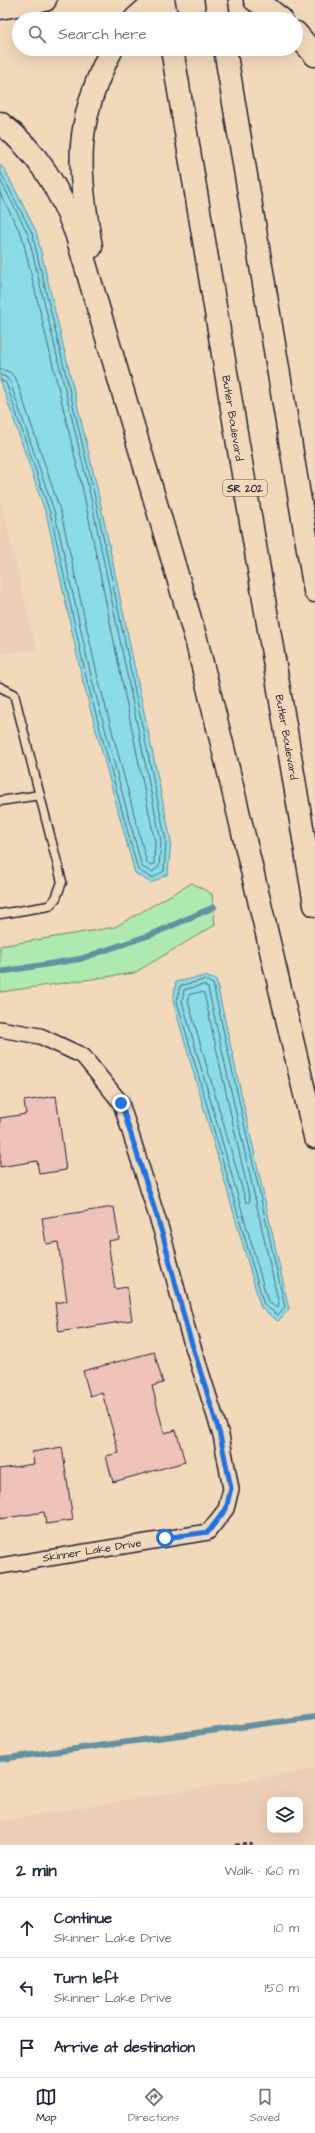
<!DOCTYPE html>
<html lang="en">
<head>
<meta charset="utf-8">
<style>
  :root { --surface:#fff; --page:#f2f2f3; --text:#1f2937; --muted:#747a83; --line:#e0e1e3; --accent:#22223b }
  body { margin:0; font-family:"Architects Daughter",sans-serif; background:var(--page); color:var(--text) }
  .controls { position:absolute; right:12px; bottom:12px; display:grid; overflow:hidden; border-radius:8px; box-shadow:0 4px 16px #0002 }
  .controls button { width:36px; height:36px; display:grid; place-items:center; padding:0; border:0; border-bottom:1px solid var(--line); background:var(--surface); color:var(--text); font:20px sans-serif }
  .stop { position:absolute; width:12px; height:12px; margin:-9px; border:3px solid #1a73e8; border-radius:50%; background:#fff }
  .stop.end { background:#1a73e8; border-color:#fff; box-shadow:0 1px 4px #0008 }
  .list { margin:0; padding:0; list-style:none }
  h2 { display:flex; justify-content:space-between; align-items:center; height:52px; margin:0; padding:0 16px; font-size:17px }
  h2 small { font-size:13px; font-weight:400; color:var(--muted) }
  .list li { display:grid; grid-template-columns:26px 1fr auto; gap:12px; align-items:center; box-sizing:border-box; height:60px; padding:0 16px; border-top:1px solid var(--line) }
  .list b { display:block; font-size:15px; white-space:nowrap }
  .list p { margin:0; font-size:13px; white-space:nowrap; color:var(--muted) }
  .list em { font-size:13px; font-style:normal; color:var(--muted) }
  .icon { flex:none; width:22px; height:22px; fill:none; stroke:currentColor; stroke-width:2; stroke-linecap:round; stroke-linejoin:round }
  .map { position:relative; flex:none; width:315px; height:1845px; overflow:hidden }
  .search { position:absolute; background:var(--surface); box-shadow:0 4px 16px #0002; left:12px; right:12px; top:12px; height:44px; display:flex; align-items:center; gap:10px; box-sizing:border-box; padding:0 14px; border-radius:22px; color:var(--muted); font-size:15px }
  .sheet { height:232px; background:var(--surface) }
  nav { display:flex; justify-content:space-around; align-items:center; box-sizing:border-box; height:56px; border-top:1px solid var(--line); background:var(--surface); font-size:11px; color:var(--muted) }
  nav a { display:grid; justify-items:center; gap:2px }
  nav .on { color:var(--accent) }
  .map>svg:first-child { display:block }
  .built { fill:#edceb7; fill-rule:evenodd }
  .green { fill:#aeeab0; stroke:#688676 }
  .water { fill:#8bdce5; stroke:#6192a1 }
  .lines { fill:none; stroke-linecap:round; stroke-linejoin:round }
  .shore { stroke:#4c6c7f; stroke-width:1 }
  .stream { stroke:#6192a1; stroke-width:6 }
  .building { fill:#efc2ba; stroke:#22223b }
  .service-casing { stroke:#22223b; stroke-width:11 }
  .minor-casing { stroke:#22223b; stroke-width:18 }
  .secondary-casing { stroke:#22223b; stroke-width:25 }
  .motorway-casing { stroke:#22223b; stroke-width:25 }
  .path { stroke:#22223b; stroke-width:2.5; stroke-dasharray:4 3; stroke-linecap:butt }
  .service { stroke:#f2d9ba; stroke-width:8 }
  .minor { stroke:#f2d9ba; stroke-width:15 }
  .secondary { stroke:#f2d9ba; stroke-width:22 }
  .motorway { stroke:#f2d9ba; stroke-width:22 }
  .route { stroke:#1a73e8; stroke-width:5 }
  .labels { text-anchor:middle; stroke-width:3; stroke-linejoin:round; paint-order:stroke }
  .shield { fill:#f2d9ba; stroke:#605961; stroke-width:1 }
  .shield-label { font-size:10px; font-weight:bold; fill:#22223b }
  .street-label { font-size:11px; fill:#22223b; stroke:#f2d9ba }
</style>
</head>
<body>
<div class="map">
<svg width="315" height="1845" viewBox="0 0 315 1845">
  <rect width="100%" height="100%" fill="#f2d9ba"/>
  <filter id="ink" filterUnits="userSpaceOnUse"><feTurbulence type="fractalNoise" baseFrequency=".025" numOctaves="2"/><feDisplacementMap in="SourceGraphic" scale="8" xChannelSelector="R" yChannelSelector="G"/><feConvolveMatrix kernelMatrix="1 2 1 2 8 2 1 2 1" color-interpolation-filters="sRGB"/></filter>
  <g filter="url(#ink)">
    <g class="built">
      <path d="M 0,496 L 36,649 L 0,654 Z"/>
      <path d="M 315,1769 L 315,1845 L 0,1845 L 0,1821 ZM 270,1800 L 300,1800 L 300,1830 L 270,1830 Z"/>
    </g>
    <path class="green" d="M 192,883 L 212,894 L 215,925 L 134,973 L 0,992 L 0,946 L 115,927 Z"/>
    <g class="water">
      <path d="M 0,165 L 5,170 L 36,231 L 98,492 L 171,841 L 168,874 L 151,883 L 135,873 L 83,682 L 47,517 L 0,379 Z"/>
      <path d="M 205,976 L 216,980 L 289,1309 L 278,1321 L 261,1308 L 173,1001 L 176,982 Z"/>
    </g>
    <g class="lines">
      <g class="shore">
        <path d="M 0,171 L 32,233 L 94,493 L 166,841 L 164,871 L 152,878 L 138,870 L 87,681 L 51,516 L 6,383 L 0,380"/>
        <path d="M 0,179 L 28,234 L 90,494 L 161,841 L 159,867 L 152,872 L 142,867 L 92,680 L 55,514 L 10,382 L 6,377 L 0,375"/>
        <path d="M 0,193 L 22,236 L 84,495 L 155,842 L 154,864 L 152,865 L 147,863 L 98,678 L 61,513 L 16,379 L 10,372 L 0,369"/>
        <path d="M 205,980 L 213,984 L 285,1307 L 278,1315 L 264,1305 L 177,1001 L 180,986 Z"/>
        <path d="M 204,985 L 208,988 L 279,1305 L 277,1308 L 268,1302 L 182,1001 L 184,990 Z"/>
        <path d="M 201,992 L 204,993 L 250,1201 L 248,1203 L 246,1202 L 188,1001 L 189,995 Z"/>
      </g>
      <g class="stream">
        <path d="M 0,972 L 80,959 L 153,934 L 214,907"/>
        <path d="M 0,1759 L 315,1717"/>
      </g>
    </g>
    <g class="building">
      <path d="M 56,1096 L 66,1170 L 39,1174 L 37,1161 L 0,1167 L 0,1118 L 26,1114 L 24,1101 Z"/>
      <path d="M 114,1207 L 119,1239 L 108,1241 L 115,1289 L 127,1287 L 132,1320 L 59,1332 L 55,1303 L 67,1301 L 58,1242 L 46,1244 L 42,1218 Z"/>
      <path d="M 154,1352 L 163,1383 L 152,1386 L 164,1433 L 176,1430 L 185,1462 L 113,1482 L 106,1456 L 119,1453 L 102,1392 L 90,1396 L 83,1371 Z"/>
      <path d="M 62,1447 L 73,1520 L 46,1524 L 44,1512 L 0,1519 L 0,1469 L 34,1464 L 32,1452 Z"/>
    </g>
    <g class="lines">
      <g class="service-casing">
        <g id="service">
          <path d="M 0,687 L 14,694 L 62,882 L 56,898 L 49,906 L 0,914"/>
          <path d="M 0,801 L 40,795"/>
        </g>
      </g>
      <g class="minor-casing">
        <path id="minor" d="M 0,1029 L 40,1036 L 83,1056 L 121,1103 L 163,1236 L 187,1328 L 221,1435 L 231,1489 L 226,1509 L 208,1532 L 0,1566"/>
      </g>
      <g class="secondary-casing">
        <path id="secondary" d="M 0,8 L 45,0"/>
      </g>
      <g class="motorway-casing">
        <g id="motorway">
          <path d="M 163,0 L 167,19"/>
          <path d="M 216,0 L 219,19"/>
          <path d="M 255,0 L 266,7 L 281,19"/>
          <path d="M 135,19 L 156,0"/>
          <path d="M 296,33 L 315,55"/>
          <path d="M 172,49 L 315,905"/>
          <path d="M 225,49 L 315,591"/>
          <path d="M 0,123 C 38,151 60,191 76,233 L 196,639 L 225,756 L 315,1137"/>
          <path d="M 91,247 C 78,166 73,124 112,49"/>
        </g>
      </g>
      <path class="path" d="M 235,1845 L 248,1843 L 253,1845"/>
      <use href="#service" class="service"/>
      <use href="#minor" class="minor"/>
      <use href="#secondary" class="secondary"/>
      <use href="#motorway" class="motorway"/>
    </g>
  </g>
  <g class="lines" filter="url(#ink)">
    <path class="route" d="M 121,1103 L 163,1236 L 187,1328 L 220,1435 L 231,1488 L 226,1509 L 208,1532 L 165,1538"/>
  </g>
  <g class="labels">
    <rect class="shield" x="223" y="480" width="44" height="16" rx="3"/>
    <g class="shield-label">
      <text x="245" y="492">SR 202</text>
    </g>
    <g class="street-label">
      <text transform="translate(233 418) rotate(81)" y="4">Butler Boulevard</text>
      <text transform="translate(287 737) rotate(80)" y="4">Butler Boulevard</text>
      <text transform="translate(92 1550) rotate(-9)" y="4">Skinner Lake Drive</text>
    </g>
  </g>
</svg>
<div class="controls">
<button><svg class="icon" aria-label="layers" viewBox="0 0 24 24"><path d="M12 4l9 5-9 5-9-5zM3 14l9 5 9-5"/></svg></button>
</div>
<div class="stop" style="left:165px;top:1538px"></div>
<div class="stop end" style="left:121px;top:1103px"></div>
<div class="search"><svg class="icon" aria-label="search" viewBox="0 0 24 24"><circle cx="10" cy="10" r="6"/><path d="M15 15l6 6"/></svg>Search here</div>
</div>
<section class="sheet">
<h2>2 min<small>Walk · 160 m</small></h2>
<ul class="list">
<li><svg class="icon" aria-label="ahead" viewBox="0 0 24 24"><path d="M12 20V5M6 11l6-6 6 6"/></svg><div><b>Continue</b><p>Skinner Lake Drive</p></div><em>10 m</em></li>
<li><svg class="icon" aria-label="left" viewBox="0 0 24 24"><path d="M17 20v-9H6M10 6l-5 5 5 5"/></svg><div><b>Turn left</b><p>Skinner Lake Drive</p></div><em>150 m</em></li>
<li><svg class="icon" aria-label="arrive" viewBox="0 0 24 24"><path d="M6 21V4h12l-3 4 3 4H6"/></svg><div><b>Arrive at destination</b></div></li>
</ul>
</section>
<nav>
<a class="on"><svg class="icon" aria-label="map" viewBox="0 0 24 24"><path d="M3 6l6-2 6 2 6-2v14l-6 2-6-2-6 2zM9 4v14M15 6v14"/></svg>Map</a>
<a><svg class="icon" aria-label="directions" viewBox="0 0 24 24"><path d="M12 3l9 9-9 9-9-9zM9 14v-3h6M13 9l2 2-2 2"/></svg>Directions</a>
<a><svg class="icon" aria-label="saved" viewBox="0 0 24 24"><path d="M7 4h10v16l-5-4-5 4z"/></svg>Saved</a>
</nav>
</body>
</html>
